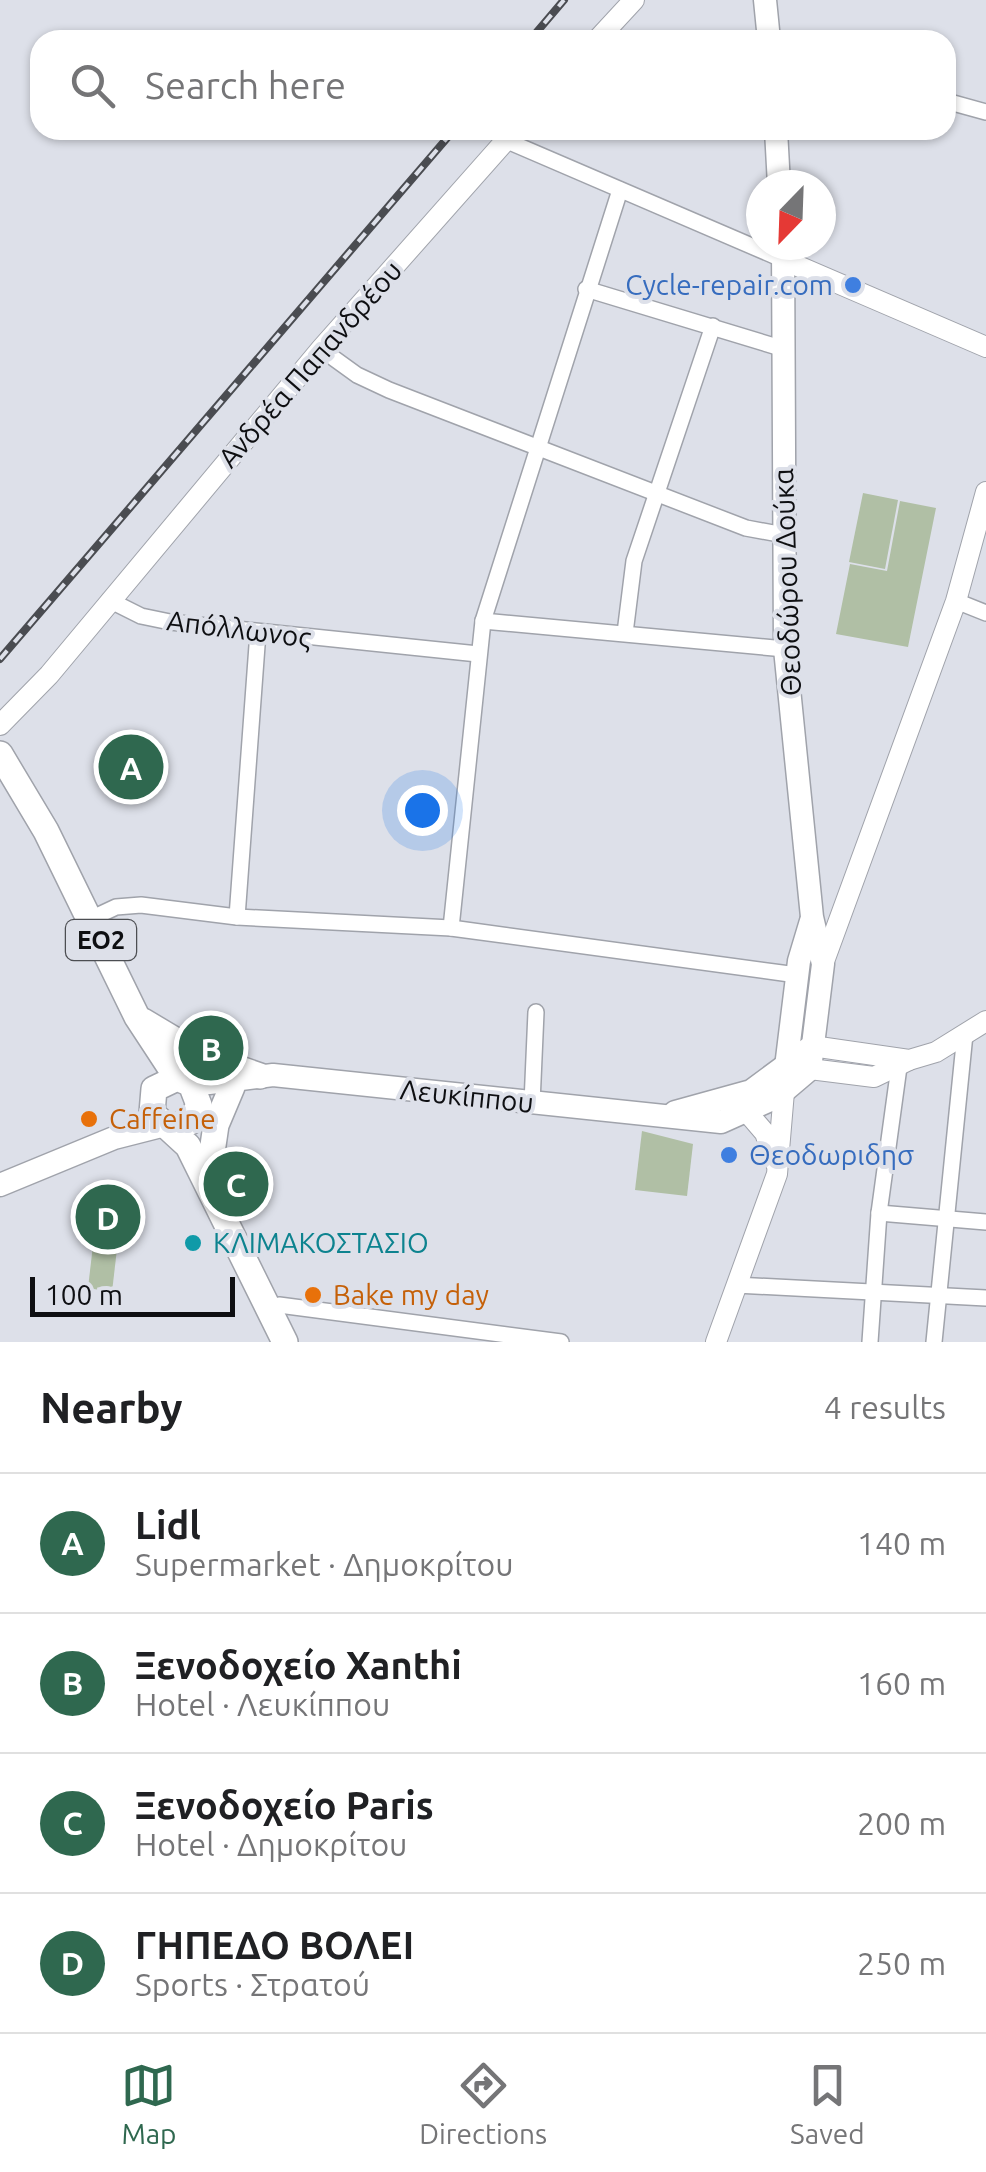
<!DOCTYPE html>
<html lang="en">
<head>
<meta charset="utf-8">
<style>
  :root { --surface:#fff; --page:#f6f6f6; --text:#202124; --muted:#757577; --line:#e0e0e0; --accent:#2f684f }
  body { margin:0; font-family:Ubuntu,sans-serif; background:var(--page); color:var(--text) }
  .compass { position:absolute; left:746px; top:170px; width:90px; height:90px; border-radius:50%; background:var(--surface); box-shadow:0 2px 8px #0004; rotate:203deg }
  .scale { position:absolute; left:30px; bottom:25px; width:205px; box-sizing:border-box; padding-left:10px; border:5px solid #0e0f12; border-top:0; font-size:28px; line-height:35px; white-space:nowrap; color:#0e0f12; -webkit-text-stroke:8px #dde0e9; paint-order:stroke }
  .you { position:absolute; left:422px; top:810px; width:35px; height:35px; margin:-25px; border:8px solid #fff; border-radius:50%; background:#1a73e8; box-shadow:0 0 0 15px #1a73e833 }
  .badge { display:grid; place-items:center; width:65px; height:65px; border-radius:50%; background:var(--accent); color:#fff; font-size:32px; font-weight:700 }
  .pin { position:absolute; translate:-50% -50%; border:5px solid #fff; box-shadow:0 2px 10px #0006 }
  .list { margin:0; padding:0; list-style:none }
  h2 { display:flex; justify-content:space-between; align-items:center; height:130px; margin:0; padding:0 40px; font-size:42px }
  h2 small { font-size:32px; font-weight:400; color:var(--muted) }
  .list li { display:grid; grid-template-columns:65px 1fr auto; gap:30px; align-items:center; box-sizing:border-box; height:140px; padding:0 40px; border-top:2px solid var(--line) }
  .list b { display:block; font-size:38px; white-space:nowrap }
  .list p { margin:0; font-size:32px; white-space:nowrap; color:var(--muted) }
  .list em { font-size:32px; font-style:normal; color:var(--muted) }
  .icon { flex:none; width:55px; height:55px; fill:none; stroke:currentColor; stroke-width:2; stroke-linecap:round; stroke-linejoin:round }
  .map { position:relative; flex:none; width:986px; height:1342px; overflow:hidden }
  .search { position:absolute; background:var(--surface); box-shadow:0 2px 8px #0004; left:30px; right:30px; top:30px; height:110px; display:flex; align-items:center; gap:25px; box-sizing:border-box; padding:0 35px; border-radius:30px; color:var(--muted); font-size:38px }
  .sheet { height:690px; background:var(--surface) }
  nav { display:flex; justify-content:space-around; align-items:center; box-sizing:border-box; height:140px; border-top:2px solid var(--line); background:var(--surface); font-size:28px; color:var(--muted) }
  nav a { display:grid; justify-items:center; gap:5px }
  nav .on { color:var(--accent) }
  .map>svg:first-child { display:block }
  .green { fill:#b0bfa5 }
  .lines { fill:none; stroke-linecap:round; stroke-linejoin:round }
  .minor-casing { stroke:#a0a3ab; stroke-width:18 }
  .tertiary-casing { stroke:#a0a3ab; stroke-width:22 }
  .secondary-casing { stroke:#a0a3ab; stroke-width:25 }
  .primary-casing { stroke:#a0a3ab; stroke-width:28 }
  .minor { stroke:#fff; stroke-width:15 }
  .tertiary { stroke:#fff; stroke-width:20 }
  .secondary { stroke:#fff; stroke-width:22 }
  .primary { stroke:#fff; stroke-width:25 }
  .rail-casing { stroke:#4a4c51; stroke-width:8 }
  .rail { stroke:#dde0e9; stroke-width:4; stroke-dasharray:11; stroke-linecap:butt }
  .shop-dot { fill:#3f7fe0; stroke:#dde0e9; stroke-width:4 }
  .food-dot { fill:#e8710a; stroke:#dde0e9; stroke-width:4 }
  .culture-dot { fill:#0f9aa8; stroke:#dde0e9; stroke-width:4 }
  .labels { text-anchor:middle; stroke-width:8; stroke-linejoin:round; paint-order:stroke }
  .shield { fill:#dde0e9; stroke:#4c4e52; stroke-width:2.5 }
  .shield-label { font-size:25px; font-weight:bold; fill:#0e0f12 }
  .shop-label { font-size:28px; fill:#366cbe; stroke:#dde0e9; text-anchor:end }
  .street-label { font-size:28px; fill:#0e0f12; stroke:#dde0e9 }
  .food-label { font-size:28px; fill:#c56008; stroke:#dde0e9; text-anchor:start }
  .culture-label { font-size:28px; fill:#0d838f; stroke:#dde0e9; text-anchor:start }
</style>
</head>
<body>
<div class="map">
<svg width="986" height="1342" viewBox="0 0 986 1342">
  <rect width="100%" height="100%" fill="#dde0e9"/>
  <g class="green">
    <path d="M 863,493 L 898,500 L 885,569 L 849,562 Z"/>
    <path d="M 900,501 L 936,508 L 908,647 L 836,634 L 850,564 L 887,571 Z"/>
    <path d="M 642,1131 L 693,1144 L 687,1196 L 635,1190 Z"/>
    <path d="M 101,1192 L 122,1194 L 116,1242 L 95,1239 Z"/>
    <path d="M 93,1245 L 117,1249 L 112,1292 L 88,1288 Z"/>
  </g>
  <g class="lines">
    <g class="minor-casing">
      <g id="minor">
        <path d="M 946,101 L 986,112"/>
        <path d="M 505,140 L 784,260"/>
        <path d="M 586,289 L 784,349"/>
        <path d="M 321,349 L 357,375 L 389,390 L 746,528 L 784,535"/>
        <path d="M 109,600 L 141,616 L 170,622 L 478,654"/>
        <path d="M 956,601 L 986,613"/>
        <path d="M 483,621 L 785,649"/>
        <path d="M 625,633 L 634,561 L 713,326"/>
        <path d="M 237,917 L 258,632"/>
        <path d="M 84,922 L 116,907 L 141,905 L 237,917 L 451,928 L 797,975"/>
        <path d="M 451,928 L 483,621 L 620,190"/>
        <path d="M 532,1103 L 536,1012"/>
        <path d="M 879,1213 L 986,1222"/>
        <path d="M 736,1285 L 986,1298"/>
        <path d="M 279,1305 L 561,1342"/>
        <path d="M 870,1342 L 879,1213 L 899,1067"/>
        <path d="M 934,1342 L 965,1034"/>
      </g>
    </g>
    <g class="tertiary-casing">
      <g id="tertiary">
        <path d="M 597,40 L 634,0"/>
        <path d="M 784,260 L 986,347"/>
        <path d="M 0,725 L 49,675 L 321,349 L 515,130"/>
        <path d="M 823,964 L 956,601 L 986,492"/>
        <path d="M 812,1046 L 909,1060 L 936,1052 L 986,1021"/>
        <path d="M 810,1069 L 874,1077 L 909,1060"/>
        <path d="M 747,1112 L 765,1133 L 775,1162"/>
        <path d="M 716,1342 L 777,1174 L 785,1080"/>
      </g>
    </g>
    <g class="secondary-casing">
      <g id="secondary">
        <path d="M 765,0 L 769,40"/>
        <path d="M 776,130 L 779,185"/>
        <path d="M 786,1067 L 799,961 L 811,921"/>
        <path d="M 185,1080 L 209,1083 L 273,1075 L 721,1122 L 777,1097 L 810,1069 L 823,964 L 812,917 L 785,649 L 783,245"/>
        <path d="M 675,1112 L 751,1091 L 812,1046"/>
        <path d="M 0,1185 L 114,1138 L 165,1125"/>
      </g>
    </g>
    <g class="primary-casing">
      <g id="primary">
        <path d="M 0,754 L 46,831 L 137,1017 L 177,1078"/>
        <path d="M 143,1021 L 200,1055 L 260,1076"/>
        <path d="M 170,1127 L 190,1122 L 199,1105 L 191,1084 L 177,1078 L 154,1089 L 152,1113 L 188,1146 L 285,1342"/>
        <path d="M 210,1166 L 216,1125 L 232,1087"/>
      </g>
    </g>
    <use href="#minor" class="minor"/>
    <use href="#tertiary" class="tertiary"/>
    <use href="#secondary" class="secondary"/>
    <use href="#primary" class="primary"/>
    <g class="rail-casing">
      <g id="rail">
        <path d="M 530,40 L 564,0"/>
        <path d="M 0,659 L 454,130"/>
      </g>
    </g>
    <use href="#rail" class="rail"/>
  </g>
  <g class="shop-dot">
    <circle cx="853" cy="285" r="10"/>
    <circle cx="729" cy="1155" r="10"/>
  </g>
  <g class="food-dot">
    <circle cx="89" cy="1119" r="10"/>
    <circle cx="313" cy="1295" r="10"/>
  </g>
  <circle class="culture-dot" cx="193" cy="1243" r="10"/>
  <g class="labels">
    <rect class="shield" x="66" y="920" width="70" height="40" rx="8"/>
    <g class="shield-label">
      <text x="101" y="949">ΕΟ2</text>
    </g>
    <g class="shop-label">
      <text x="833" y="295">Cycle-repair.com</text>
      <text x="749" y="1165" text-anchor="start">Θεοδωριδησ</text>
    </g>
    <g class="street-label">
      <text transform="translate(310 364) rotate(-49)" y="10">Ανδρέα Παπανδρέου</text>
      <text transform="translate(787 582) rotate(-92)" y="10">Θεοδώρου Δούκα</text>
      <text transform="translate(239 629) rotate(7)" y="10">Απόλλωνος</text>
      <text transform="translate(467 1096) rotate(6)" y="10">Λευκίππου</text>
    </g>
    <g class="food-label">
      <text x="109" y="1129">Caffeine</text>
      <text x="333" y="1305">Bake my day</text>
    </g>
    <g class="culture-label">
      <text x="213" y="1253">ΚΛΙΜΑΚΟΣΤΑΣΙΟ</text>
    </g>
  </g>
</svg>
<svg class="compass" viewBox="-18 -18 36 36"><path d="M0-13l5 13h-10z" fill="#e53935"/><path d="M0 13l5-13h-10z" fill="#757577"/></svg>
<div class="scale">100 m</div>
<div class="you"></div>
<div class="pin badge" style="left:131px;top:767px">A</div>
<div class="pin badge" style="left:211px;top:1048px">B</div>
<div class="pin badge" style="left:236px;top:1184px">C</div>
<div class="pin badge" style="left:108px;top:1217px">D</div>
<div class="search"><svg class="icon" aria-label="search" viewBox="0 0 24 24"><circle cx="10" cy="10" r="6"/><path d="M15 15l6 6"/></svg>Search here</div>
</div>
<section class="sheet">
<h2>Nearby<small>4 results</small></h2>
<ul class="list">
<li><span class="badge">A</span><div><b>Lidl</b><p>Supermarket · Δημοκρίτου</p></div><em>140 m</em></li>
<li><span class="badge">B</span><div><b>Ξενοδοχείο Xanthi</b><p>Hotel · Λευκίππου</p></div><em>160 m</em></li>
<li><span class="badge">C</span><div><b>Ξενοδοχείο Paris</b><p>Hotel · Δημοκρίτου</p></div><em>200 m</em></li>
<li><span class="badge">D</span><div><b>ΓΗΠΕΔΟ ΒΟΛΕΙ</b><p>Sports · Στρατού</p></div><em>250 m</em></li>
</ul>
</section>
<nav>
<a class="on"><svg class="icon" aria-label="map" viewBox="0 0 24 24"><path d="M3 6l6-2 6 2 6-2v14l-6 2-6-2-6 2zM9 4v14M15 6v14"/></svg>Map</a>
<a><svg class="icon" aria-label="directions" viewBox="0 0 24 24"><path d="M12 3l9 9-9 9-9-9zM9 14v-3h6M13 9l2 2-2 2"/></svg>Directions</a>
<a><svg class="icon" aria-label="saved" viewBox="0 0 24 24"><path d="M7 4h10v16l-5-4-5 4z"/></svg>Saved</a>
</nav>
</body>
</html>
